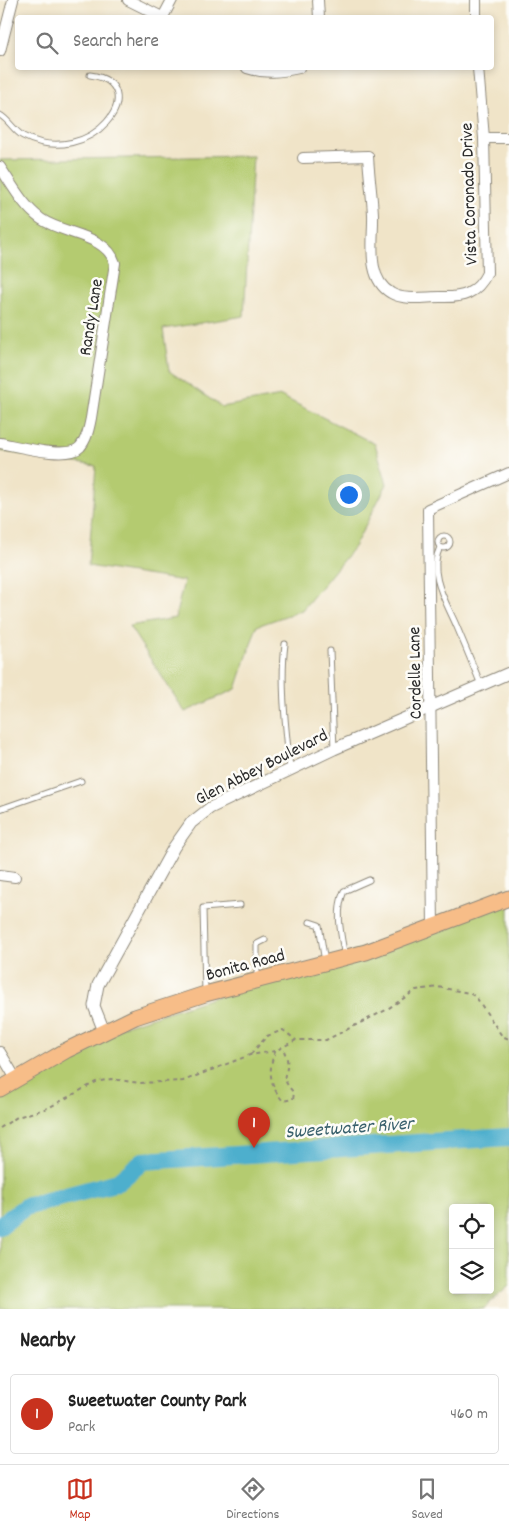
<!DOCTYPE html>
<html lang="en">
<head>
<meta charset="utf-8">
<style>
  :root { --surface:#fff; --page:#f2f2f2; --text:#222; --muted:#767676; --line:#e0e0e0; --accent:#c8321e }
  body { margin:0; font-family:Dekko,sans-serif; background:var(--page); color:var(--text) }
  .controls { position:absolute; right:15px; bottom:15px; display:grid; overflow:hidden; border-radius:5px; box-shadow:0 2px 8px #0003 }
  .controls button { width:45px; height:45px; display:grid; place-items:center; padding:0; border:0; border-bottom:1px solid var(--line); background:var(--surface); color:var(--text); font:25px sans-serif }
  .you { position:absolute; left:348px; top:494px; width:18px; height:18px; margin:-12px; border:4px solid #fff; border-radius:50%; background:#1a73e8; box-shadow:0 0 0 8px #1a73e833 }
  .badge { display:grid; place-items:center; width:32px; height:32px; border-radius:50%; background:var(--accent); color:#fff; font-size:16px; font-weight:700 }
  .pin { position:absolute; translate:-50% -41px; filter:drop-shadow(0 1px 2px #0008) }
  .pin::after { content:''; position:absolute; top:26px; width:18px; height:15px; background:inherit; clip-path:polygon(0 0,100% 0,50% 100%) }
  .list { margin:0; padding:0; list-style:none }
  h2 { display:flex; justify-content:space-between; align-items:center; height:65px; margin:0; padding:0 20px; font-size:21px }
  h2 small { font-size:16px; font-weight:400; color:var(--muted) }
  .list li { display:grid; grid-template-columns:32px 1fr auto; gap:15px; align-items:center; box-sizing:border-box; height:80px; margin:0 10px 10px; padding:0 10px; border:1px solid var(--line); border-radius:5px }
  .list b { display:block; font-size:19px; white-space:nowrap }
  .list p { margin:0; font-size:16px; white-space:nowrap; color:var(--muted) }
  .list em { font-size:16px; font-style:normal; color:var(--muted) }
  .icon { flex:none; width:28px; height:28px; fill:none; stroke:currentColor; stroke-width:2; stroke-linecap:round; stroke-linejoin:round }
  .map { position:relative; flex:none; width:509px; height:1309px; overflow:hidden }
  .search { position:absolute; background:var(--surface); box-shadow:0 2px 8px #0003; left:15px; right:15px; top:15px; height:55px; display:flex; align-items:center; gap:12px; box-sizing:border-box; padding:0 18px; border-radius:5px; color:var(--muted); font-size:19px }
  .sheet { height:155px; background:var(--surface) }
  nav { display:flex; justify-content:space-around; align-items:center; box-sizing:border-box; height:70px; border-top:1px solid var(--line); background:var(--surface); font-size:14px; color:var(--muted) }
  nav a { display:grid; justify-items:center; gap:2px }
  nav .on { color:var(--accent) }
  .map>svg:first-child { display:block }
  .green { fill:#b4cb70; stroke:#707b4e; fill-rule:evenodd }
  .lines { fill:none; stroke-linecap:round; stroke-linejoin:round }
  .river { stroke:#4eafcd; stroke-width:18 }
  .service-casing { stroke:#8e887a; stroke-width:7 }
  .minor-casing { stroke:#8e887a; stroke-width:12 }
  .tertiary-casing { stroke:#8e887a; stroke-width:13 }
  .primary-casing { stroke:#8e887a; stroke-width:17 }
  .path { stroke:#8e887a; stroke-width:2; stroke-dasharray:4 4; stroke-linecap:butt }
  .service { stroke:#fff; stroke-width:5 }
  .minor { stroke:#fff; stroke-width:10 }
  .tertiary { stroke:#fff; stroke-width:11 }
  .primary { stroke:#f7bd88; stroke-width:15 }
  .labels { text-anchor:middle; stroke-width:5; stroke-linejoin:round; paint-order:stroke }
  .street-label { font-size:18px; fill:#2b2b2b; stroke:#fdfcf7 }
  .water-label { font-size:19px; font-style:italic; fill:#39606c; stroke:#fdfcf7 }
</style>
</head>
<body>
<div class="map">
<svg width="509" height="1309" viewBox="0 0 509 1309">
  <rect width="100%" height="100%" fill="#fdfcf7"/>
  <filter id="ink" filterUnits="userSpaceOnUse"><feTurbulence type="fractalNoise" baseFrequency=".02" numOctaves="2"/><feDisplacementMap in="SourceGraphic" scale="10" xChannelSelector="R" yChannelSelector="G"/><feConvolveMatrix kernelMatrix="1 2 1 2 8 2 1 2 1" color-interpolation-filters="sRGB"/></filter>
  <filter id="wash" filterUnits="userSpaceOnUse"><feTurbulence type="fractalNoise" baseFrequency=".0096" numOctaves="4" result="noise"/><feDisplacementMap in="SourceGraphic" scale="20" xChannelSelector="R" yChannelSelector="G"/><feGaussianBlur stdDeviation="1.12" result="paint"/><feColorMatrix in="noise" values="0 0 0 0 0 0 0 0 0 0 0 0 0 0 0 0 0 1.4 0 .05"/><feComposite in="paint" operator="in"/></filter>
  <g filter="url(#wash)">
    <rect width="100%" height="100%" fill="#f0e4c8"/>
    <g class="green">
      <path d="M 253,156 L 244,316 L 163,329 L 169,371 L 222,407 L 281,396 L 375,444 L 387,484 L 354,547 L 302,610 L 257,626 L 236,689 L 185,712 L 129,626 L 175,618 L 184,581 L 88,566 L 96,466 L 0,451 L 0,160 Z"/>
      <path d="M 509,895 L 509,1286 L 483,1309 L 0,1309 L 0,1089 L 96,1035 L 325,962 ZM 453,1208 L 490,1208 L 490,1290 L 453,1290 Z"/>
    </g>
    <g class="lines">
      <path class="river" d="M 0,1226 L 25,1207 L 118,1182 L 143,1161 L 509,1137"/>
    </g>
  </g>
  <g filter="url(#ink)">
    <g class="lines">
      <g class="service-casing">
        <g id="service">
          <path d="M 0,115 C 9,120 14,131 23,136 C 92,171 155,84 90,75"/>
          <circle cx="444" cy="542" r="6"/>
          <path d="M 440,547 C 427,574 447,603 457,627 C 465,646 473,665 481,685"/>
          <path d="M 285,644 C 280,685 286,728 290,769"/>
          <path d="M 330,651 L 334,749"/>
          <path d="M 0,809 L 81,781"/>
          <path d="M 310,922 L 319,925 L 325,962"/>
          <path d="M 345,957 C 341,935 335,911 344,891 L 369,880"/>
          <path d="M 257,979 L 257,944 L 265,940"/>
          <path d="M 205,993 L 203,908 L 240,905"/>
        </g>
      </g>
      <g class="minor-casing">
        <g id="minor">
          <path d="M 128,0 L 164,18"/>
          <path d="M 318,0 L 319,18"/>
          <path d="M 476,0 L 476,18"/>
          <path d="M 163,17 L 172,0"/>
          <path d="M 0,51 L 13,0"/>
          <path d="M 247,68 C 265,74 281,72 299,68"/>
          <path d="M 484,138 L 509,138"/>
          <path d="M 303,158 L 368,156 C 369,176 372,195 373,214 C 374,239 365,278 391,293 C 404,301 425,297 440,297 C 462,298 477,294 487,273 L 484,138 L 478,68"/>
          <path d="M 0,167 C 12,185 23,206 41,219 C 64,235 106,234 115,263 L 91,418 C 89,428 87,439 80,447 C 68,460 17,446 0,443"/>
          <path d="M 0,875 L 15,877"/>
          <path d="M 433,927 L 428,509 L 509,473"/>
          <path d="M 0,1052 L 16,1079"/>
        </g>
      </g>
      <g class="tertiary-casing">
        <path id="tertiary" d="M 104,1031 L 94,1006 L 98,985 L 174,847 L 191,823 L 210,808 L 334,749 L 509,673"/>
      </g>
      <g class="primary-casing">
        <path id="primary" d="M 0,1089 L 67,1050 L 135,1017 L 205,994 L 366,952 L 509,898"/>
      </g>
      <g class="path">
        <path d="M 275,1051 C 268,1070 269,1085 283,1101 L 293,1099 L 294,1093 C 276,1072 290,1077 287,1059 C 286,1055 284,1052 283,1047"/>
        <path d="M 251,1054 L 267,1036 L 283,1030 L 296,1040"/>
        <path d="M 0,1128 L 17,1117 L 48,1108 L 96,1082 L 111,1079 L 140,1083 L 183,1081 L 250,1055 L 275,1051 L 296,1040 L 326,1040 L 386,1010 L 416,990 L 438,987 L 469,993 L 476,997 L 502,1036 L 509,1039"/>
      </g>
      <use href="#service" class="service"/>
      <use href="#minor" class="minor"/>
      <use href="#tertiary" class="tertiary"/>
      <use href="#primary" class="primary"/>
    </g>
  </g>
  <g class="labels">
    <g class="street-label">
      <text transform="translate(468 194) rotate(-92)" y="6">Vista Coronado Drive</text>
      <text transform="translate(90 317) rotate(-81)" y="6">Randy Lane</text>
      <text transform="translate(414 673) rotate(-91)" y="6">Cordelle Lane</text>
      <text transform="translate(261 766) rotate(-27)" y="6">Glen Abbey Boulevard</text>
      <text transform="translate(245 964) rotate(-15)" y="6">Bonita Road</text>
    </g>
    <g class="water-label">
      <text transform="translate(349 1126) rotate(-4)" y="7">Sweetwater River</text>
    </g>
  </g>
</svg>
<div class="controls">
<button><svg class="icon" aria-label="locate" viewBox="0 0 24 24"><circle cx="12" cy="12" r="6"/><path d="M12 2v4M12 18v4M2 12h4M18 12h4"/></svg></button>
<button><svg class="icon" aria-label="layers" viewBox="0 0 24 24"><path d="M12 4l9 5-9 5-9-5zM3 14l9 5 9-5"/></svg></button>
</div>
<div class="you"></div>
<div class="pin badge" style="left:254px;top:1148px">1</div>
<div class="search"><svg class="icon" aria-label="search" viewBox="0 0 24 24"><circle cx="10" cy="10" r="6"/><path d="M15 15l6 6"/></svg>Search here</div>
</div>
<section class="sheet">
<h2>Nearby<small></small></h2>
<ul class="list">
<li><span class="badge">1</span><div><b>Sweetwater County Park</b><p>Park</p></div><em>460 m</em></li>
</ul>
</section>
<nav>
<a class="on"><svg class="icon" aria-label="map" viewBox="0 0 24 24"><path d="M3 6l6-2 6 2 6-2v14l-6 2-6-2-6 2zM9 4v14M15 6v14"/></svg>Map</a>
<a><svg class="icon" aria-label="directions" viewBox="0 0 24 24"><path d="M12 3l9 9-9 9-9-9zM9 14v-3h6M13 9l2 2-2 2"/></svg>Directions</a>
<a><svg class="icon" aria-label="saved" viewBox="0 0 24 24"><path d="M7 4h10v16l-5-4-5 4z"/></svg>Saved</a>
</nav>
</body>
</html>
